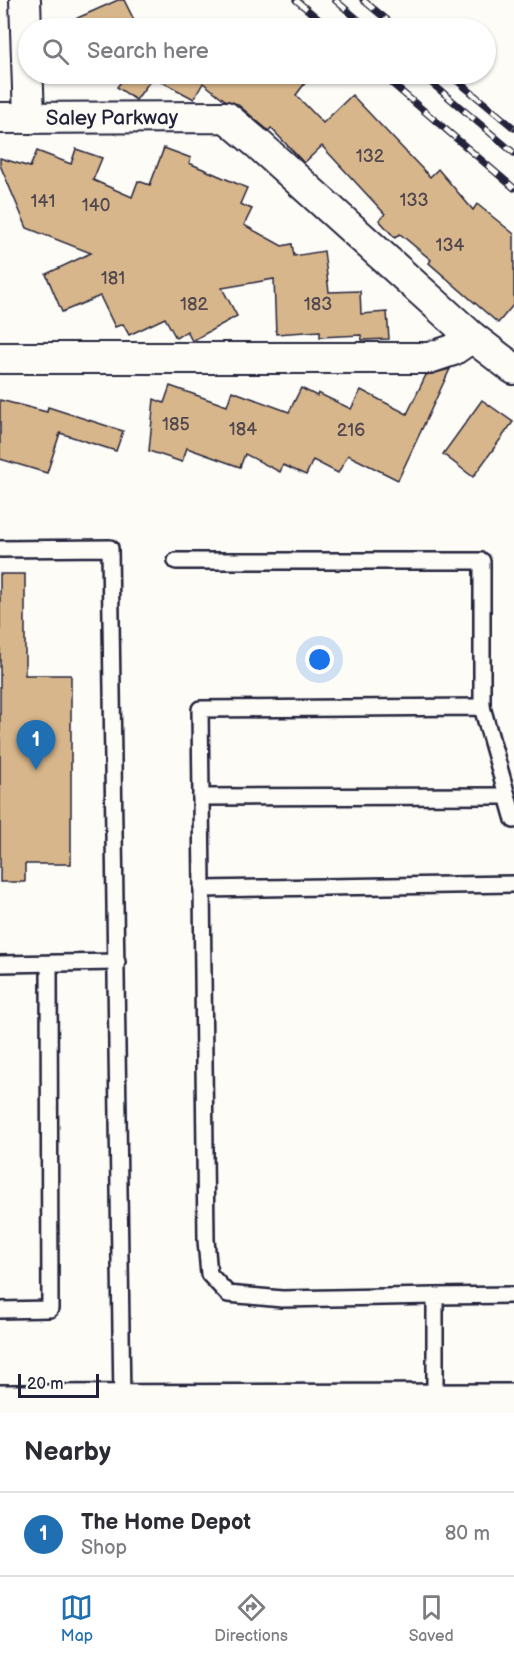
<!DOCTYPE html>
<html lang="en">
<head>
<meta charset="utf-8">
<style>
  :root { --surface:#fff; --page:#f7f7f7; --text:#2b2b33; --muted:#7c7c81; --line:#e1e1e2; --accent:#1f6fb2 }
  body { margin:0; font-family:"Balsamiq Sans",sans-serif; background:var(--page); color:var(--text) }
  .scale { position:absolute; left:18px; bottom:15px; width:81px; box-sizing:border-box; padding-left:6px; border:3px solid #22223b; border-top:0; font-size:16px; line-height:21px; white-space:nowrap; color:#22223b; -webkit-text-stroke:4px #fdfcf7; paint-order:stroke }
  .you { position:absolute; left:320px; top:660px; width:21px; height:21px; margin:-15px; border:4px solid #fff; border-radius:50%; background:#1a73e8; box-shadow:0 0 0 9px #1a73e833 }
  .badge { display:grid; place-items:center; width:39px; height:39px; border-radius:50%; background:var(--accent); color:#fff; font-size:20px; font-weight:700 }
  .pin { position:absolute; translate:-50% -50px; filter:drop-shadow(0 2px 3px #0008) }
  .pin::after { content:''; position:absolute; top:32px; width:21px; height:18px; background:inherit; clip-path:polygon(0 0,100% 0,50% 100%) }
  .list { margin:0; padding:0; list-style:none }
  h2 { display:flex; justify-content:space-between; align-items:center; height:78px; margin:0; padding:0 24px; font-size:26px }
  h2 small { font-size:20px; font-weight:400; color:var(--muted) }
  .list li { display:grid; grid-template-columns:39px 1fr auto; gap:18px; align-items:center; box-sizing:border-box; height:84px; padding:0 24px; border-top:2px solid var(--line) }
  .list b { display:block; font-size:22px; white-space:nowrap }
  .list p { margin:0; font-size:20px; white-space:nowrap; color:var(--muted) }
  .list em { font-size:20px; font-style:normal; color:var(--muted) }
  .icon { flex:none; width:33px; height:33px; fill:none; stroke:currentColor; stroke-width:2; stroke-linecap:round; stroke-linejoin:round }
  .map { position:relative; flex:none; width:514px; height:1413px; overflow:hidden }
  .search { position:absolute; background:var(--surface); box-shadow:0 2px 4px #0004; left:18px; right:18px; top:18px; height:66px; display:flex; align-items:center; gap:15px; box-sizing:border-box; padding:0 21px; border-radius:33px; color:var(--muted); font-size:22px }
  .sheet { height:162px; background:var(--surface) }
  nav { display:flex; justify-content:space-around; align-items:center; box-sizing:border-box; height:84px; border-top:2px solid var(--line); background:var(--surface); font-size:16px; color:var(--muted) }
  nav a { display:grid; justify-items:center; gap:3px }
  nav .on { color:var(--accent) }
  .map>svg:first-child { display:block }
  .building { fill:#d8b68b; stroke:#22223b; stroke-width:1.5 }
  .lines { fill:none; stroke-linecap:round; stroke-linejoin:round }
  .lane-casing { stroke:#22223b; stroke-width:20 }
  .street-casing { stroke:#22223b; stroke-width:34 }
  .secondary-casing { stroke:#22223b; stroke-width:38 }
  .lane { stroke:#fdfcf7; stroke-width:15 }
  .street { stroke:#fdfcf7; stroke-width:30 }
  .secondary { stroke:#fdfcf7; stroke-width:33 }
  .rail-casing { stroke:#22223b; stroke-width:7 }
  .rail { stroke:#fdfcf7; stroke-width:4.5; stroke-dasharray:14; stroke-linecap:butt }
  .labels { text-anchor:middle; stroke-width:6; stroke-linejoin:round; paint-order:stroke }
  .number-label { font-size:18px; fill:#50474f }
  .street-label { font-size:21px; fill:#22223b; stroke:#fdfcf7 }
</style>
</head>
<body>
<div class="map">
<svg width="514" height="1413" viewBox="0 0 514 1413">
  <rect width="100%" height="100%" fill="#fdfcf7"/>
  <filter id="ink" filterUnits="userSpaceOnUse"><feTurbulence type="fractalNoise" baseFrequency=".0167" numOctaves="2"/><feDisplacementMap in="SourceGraphic" scale="12" xChannelSelector="R" yChannelSelector="G"/><feConvolveMatrix kernelMatrix="1 2 1 2 8 2 1 2 1" color-interpolation-filters="sRGB"/></filter>
  <g filter="url(#ink)">
    <g class="building">
      <path d="M 118,0 L 124,0 L 138,28 L 55,28 Z"/>
      <path d="M 127,74 L 312,74 L 296,95 L 323,123 L 352,95 L 430,177 L 438,169 L 473,210 L 477,204 L 514,234 L 514,304 L 498,323 L 429,263 L 431,260 L 400,234 L 395,238 L 379,220 L 385,214 L 322,146 L 304,163 L 271,128 L 269,131 L 237,104 L 225,100 L 203,83 L 194,99 L 153,77 L 136,100 L 117,87 Z"/>
      <path d="M 164,148 L 191,158 L 189,163 L 247,188 L 240,204 L 252,209 L 244,225 L 282,246 L 292,244 L 294,256 L 324,251 L 329,292 L 360,291 L 361,314 L 387,312 L 389,339 L 362,340 L 361,335 L 320,337 L 320,331 L 276,334 L 274,279 L 222,288 L 237,316 L 192,341 L 187,331 L 176,338 L 165,318 L 129,335 L 123,324 L 115,327 L 100,296 L 62,312 L 46,274 L 91,253 L 27,228 L 0,165 L 0,158 L 30,167 L 37,151 L 71,164 L 76,149 L 102,158 L 93,180 L 132,197 L 138,181 L 150,185 Z"/>
      <path d="M 450,369 L 398,480 L 348,455 L 338,473 L 313,460 L 306,475 L 283,465 L 280,472 L 245,454 L 240,467 L 187,448 L 182,462 L 149,451 L 154,399 L 164,403 L 170,386 L 227,406 L 232,391 L 289,412 L 301,388 L 317,396 L 318,393 L 351,409 L 361,390 L 407,414 L 426,375 Z"/>
      <path d="M 0,400 L 47,412 L 48,407 L 123,431 L 116,451 L 60,433 L 47,473 L 0,459 Z"/>
      <path d="M 482,400 L 513,422 L 473,477 L 443,454 Z"/>
      <path d="M 0,574 L 25,574 L 25,675 L 71,675 L 71,864 L 25,864 L 25,882 L 0,882 Z"/>
    </g>
    <g class="lines">
      <g class="lane-casing">
        <g id="lane">
          <path d="M 0,549 L 110,548 L 122,1402"/>
          <path d="M 176,561 L 482,561 L 482,707"/>
          <path d="M 201,797 L 507,796"/>
          <path d="M 202,889 L 514,884"/>
          <path d="M 0,964 L 117,962"/>
          <path d="M 435,1296 L 282,1299 L 228,1294 L 209,1274 L 206,1240 L 200,709 L 482,707 L 514,820"/>
          <path d="M 0,1310 L 50,1309 L 49,964"/>
          <path d="M 435,1402 L 435,1296 L 514,1295"/>
        </g>
      </g>
      <g class="street-casing">
        <g id="street">
          <path d="M 25,0 L 29,118"/>
          <path id="s1" d="M 0,118 L 226,117 L 258,144 L 472,337 L 514,369"/>
          <path d="M 0,358 L 429,358 L 453,350 L 472,337"/>
        </g>
      </g>
      <g class="secondary-casing">
        <path id="secondary" d="M 0,1402 L 514,1401"/>
      </g>
      <use href="#lane" class="lane"/>
      <use href="#street" class="street"/>
      <use href="#secondary" class="secondary"/>
      <g class="rail-casing">
        <g id="rail">
          <path d="M 296,0 L 329,28"/>
          <path d="M 335,0 L 368,28"/>
          <path d="M 363,0 L 397,28"/>
          <path d="M 381,74 L 514,188"/>
          <path d="M 421,74 L 514,153"/>
          <path d="M 449,74 L 514,128"/>
        </g>
      </g>
      <use href="#rail" class="rail"/>
    </g>
  </g>
  <g class="labels">
    <g class="number-label">
      <text x="370" y="162">132</text>
      <text x="414" y="206">133</text>
      <text x="43" y="207">141</text>
      <text x="96" y="211">140</text>
      <text x="450" y="251">134</text>
      <text x="113" y="284">181</text>
      <text x="194" y="310">182</text>
      <text x="318" y="310">183</text>
      <text x="176" y="430">185</text>
      <text x="243" y="435">184</text>
      <text x="351" y="436">216</text>
    </g>
    <g class="street-label">
      <text dy="7" stroke="none"><textPath href="#s1" startOffset="112">Saley Parkway</textPath></text>
    </g>
  </g>
</svg>
<div class="scale">20 m</div>
<div class="you"></div>
<div class="pin badge" style="left:36px;top:770px">1</div>
<div class="search"><svg class="icon" aria-label="search" viewBox="0 0 24 24"><circle cx="10" cy="10" r="6"/><path d="M15 15l6 6"/></svg>Search here</div>
</div>
<section class="sheet">
<h2>Nearby<small></small></h2>
<ul class="list">
<li><span class="badge">1</span><div><b>The Home Depot</b><p>Shop</p></div><em>80 m</em></li>
</ul>
</section>
<nav>
<a class="on"><svg class="icon" aria-label="map" viewBox="0 0 24 24"><path d="M3 6l6-2 6 2 6-2v14l-6 2-6-2-6 2zM9 4v14M15 6v14"/></svg>Map</a>
<a><svg class="icon" aria-label="directions" viewBox="0 0 24 24"><path d="M12 3l9 9-9 9-9-9zM9 14v-3h6M13 9l2 2-2 2"/></svg>Directions</a>
<a><svg class="icon" aria-label="saved" viewBox="0 0 24 24"><path d="M7 4h10v16l-5-4-5 4z"/></svg>Saved</a>
</nav>
</body>
</html>
